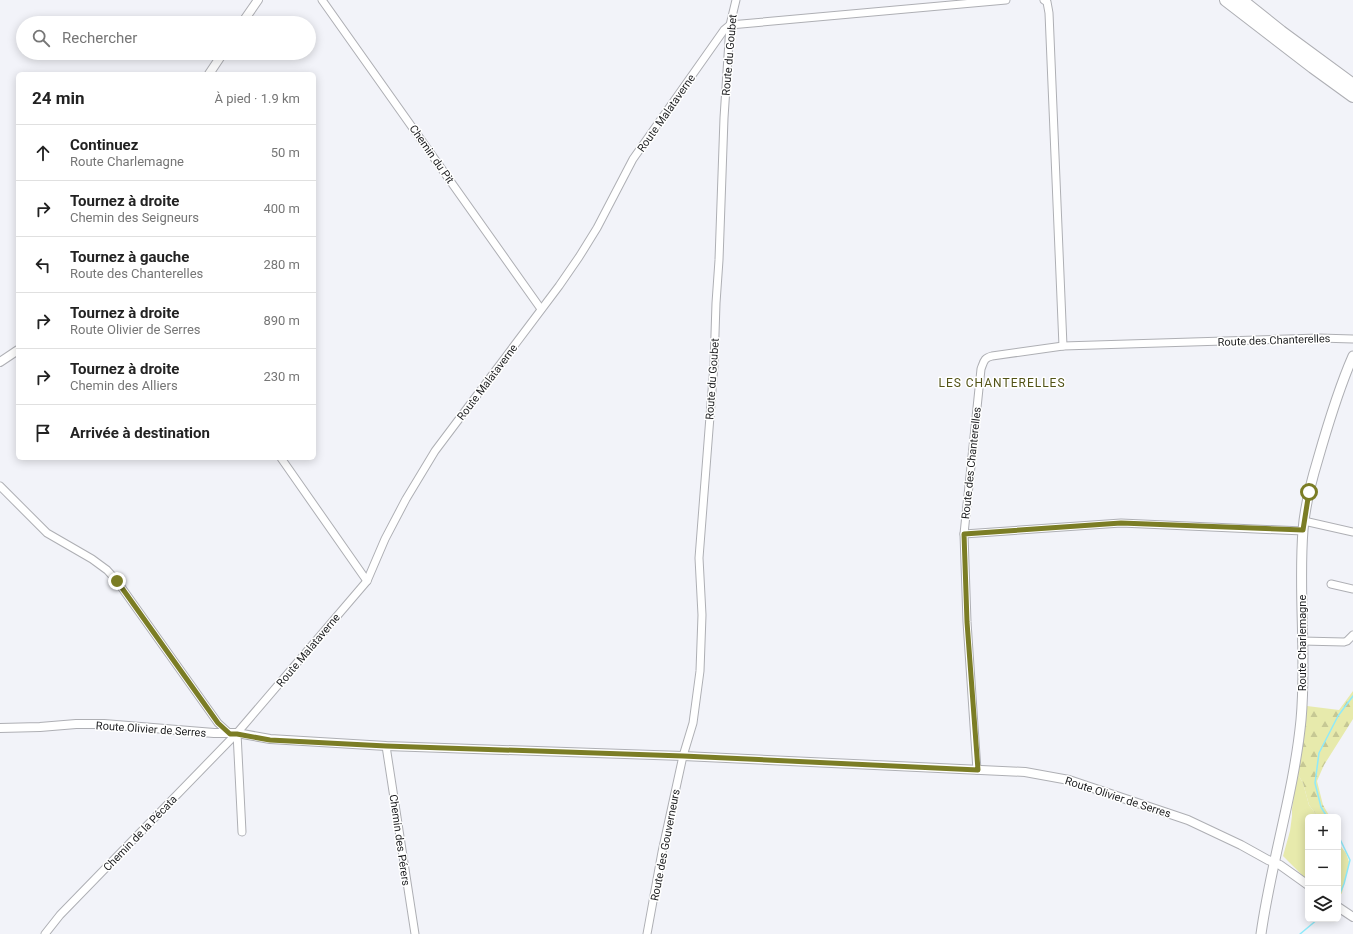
<!DOCTYPE html>
<html lang="fr">
<head>
<meta charset="utf-8">
<style>
  :root { --surface:#fff; --page:#f2f2f2; --text:#222; --muted:#767676; --line:#e0e0e0 }
  body { margin:0; font-family:Roboto,sans-serif; background:var(--page); color:var(--text) }
  .controls { position:absolute; right:12px; bottom:12px; display:grid; overflow:hidden; border-radius:6px; box-shadow:0 2px 10px #0003 }
  .controls button { width:36px; height:36px; display:grid; place-items:center; padding:0; border:0; border-bottom:1px solid var(--line); background:var(--surface); color:var(--text); font:20px sans-serif }
  .stop { position:absolute; width:12px; height:12px; margin:-9px; border:3px solid #7b7d25; border-radius:50%; background:#fff }
  .stop.end { background:#7b7d25; border-color:#fff; box-shadow:0 1px 4px #0008 }
  .list { margin:0; padding:0; list-style:none }
  h2 { display:flex; justify-content:space-between; align-items:center; height:52px; margin:0; padding:0 16px; font-size:17px }
  h2 small { font-size:13px; font-weight:400; color:var(--muted) }
  .list li { display:grid; grid-template-columns:26px 1fr auto; gap:12px; align-items:center; box-sizing:border-box; height:56px; padding:0 16px; border-top:1px solid var(--line) }
  .list b { display:block; font-size:15px; white-space:nowrap }
  .list p { margin:0; font-size:13px; white-space:nowrap; color:var(--muted) }
  .list em { font-size:13px; font-style:normal; color:var(--muted) }
  .icon { flex:none; width:22px; height:22px; fill:none; stroke:currentColor; stroke-width:2; stroke-linecap:round; stroke-linejoin:round }
  .map { position:relative; flex:none; width:1353px; height:934px; overflow:hidden }
  .search { position:absolute; background:var(--surface); box-shadow:0 2px 10px #0003; left:16px; top:16px; width:300px; height:44px; display:flex; align-items:center; gap:10px; box-sizing:border-box; padding:0 14px; border-radius:22px; color:var(--muted); font-size:15px }
  .panel { position:absolute; background:var(--surface); box-shadow:0 2px 10px #0003; left:16px; top:72px; width:300px; height:388px; border-radius:6px }
  .map>svg:first-child { display:block }
  .green { fill:#e7eaac }
  .forest { fill:url(#forest-firs) }
  .lines { fill:none; stroke-linecap:round; stroke-linejoin:round }
  .stream { stroke:#8feafa; stroke-width:1.5 }
  .minor-casing { stroke:#aeafb4; stroke-width:9 }
  .tertiary-casing { stroke:#aeafb4; stroke-width:10 }
  .secondary-casing { stroke:#aeafb4; stroke-width:11 }
  .motorway-casing { stroke:#aeafb4; stroke-width:14 }
  .minor { stroke:#fff; stroke-width:7 }
  .tertiary { stroke:#fff; stroke-width:8 }
  .secondary { stroke:#fff; stroke-width:9 }
  .motorway { stroke:#fff; stroke-width:12 }
  .route { stroke:#7b7d25; stroke-width:5 }
  .labels { text-anchor:middle; stroke-width:3; stroke-linejoin:round; paint-order:stroke }
  .street-label { font-size:11px; fill:#1e1f21; stroke:#fff }
  .neighbourhood-label { font-size:12px; letter-spacing:1px; fill:#525317; stroke:#fff }
</style>
</head>
<body>
<div class="map">
<svg width="1353" height="934" viewBox="0 0 1353 934">
  <defs>
    <pattern id="forest-firs" width="22" height="20" patternUnits="userSpaceOnUse"><rect width="22" height="20" fill="#e7eaac"/><path d="M5 1l3.5 6h-7zM16 11l3.5 6h-7z" fill="#c6c894"/></pattern>
  </defs>
  <rect width="100%" height="100%" fill="#f2f3f9"/>
  <g class="green">
    <path d="M 1297,773 L 1303,783 L 1309,805 L 1318,817 L 1308,817 L 1308,881 L 1283,856 L 1290,831 L 1292,816 L 1292,809 Z"/>
    <path d="M 1338,843 L 1346,853 L 1349,862 L 1342,893 L 1338,898 Z"/>
  </g>
  <path class="forest" d="M 1353,691 L 1353,719 L 1324,765 L 1317,781 L 1323,805 L 1330,817 L 1318,817 L 1309,805 L 1303,783 L 1297,773 L 1307,706 L 1339,710 Z"/>
  <g class="lines">
    <g class="stream">
      <path d="M 1327,817 L 1321,807 L 1315,783 L 1319,753 L 1338,716 L 1353,696"/>
      <path d="M 1338,835 L 1350,860 L 1344,884 L 1338,898"/>
      <path d="M 1300,934 L 1318,919"/>
    </g>
    <g class="minor-casing">
      <g id="minor">
        <path d="M 322,0 L 541,309"/>
        <path d="M 1044,0 L 1047,2 L 1049,13 L 1063,346"/>
        <path d="M 281,458 L 367,581"/>
        <path d="M 0,486 L 47,533 L 92,559 L 107,570 L 117,581 L 218,723 L 229,733"/>
        <path d="M 1304,521 L 1353,532"/>
        <path d="M 964,534 L 1121,523 L 1303,531"/>
        <path d="M 1331,584 L 1353,589"/>
        <path d="M 1302,641 L 1344,642 L 1347,641 L 1353,635"/>
        <path d="M 237,733 L 242,832"/>
        <path d="M 386,746 L 415,934"/>
        <path d="M 977,770 L 967,622 L 964,534 L 981,369 C 984,361 984,358 992,356 L 1063,346 L 1319,338 L 1353,339"/>
        <path d="M 45,934 L 60,915 L 237,733 L 367,581 L 385,539 L 406,499 L 435,451 L 559,286 L 579,257 L 597,228 L 633,159 L 724,30 L 730,25 L 1006,0"/>
        <path d="M 647,934 L 662,852 L 683,756 L 693,723 L 700,671 L 702,615 L 699,558 L 714,365 L 716,303 L 719,260 L 724,118 L 730,25 L 736,0"/>
      </g>
    </g>
    <g class="tertiary-casing">
      <g id="tertiary">
        <path d="M 242,23 L 258,0"/>
        <path d="M 209,74 L 223,53"/>
        <path d="M 0,362 L 18,350"/>
        <path d="M 0,728 L 40,727 L 76,724 L 104,724 L 214,733 L 237,733 L 270,739 L 386,746 L 683,756 L 1025,772 L 1069,780 L 1188,820 L 1241,845 L 1268,860 L 1280,865 L 1308,885"/>
        <path d="M 1338,907 L 1353,917"/>
      </g>
    </g>
    <g class="secondary-casing">
      <path id="secondary" d="M 1261,934 C 1271,862 1294,792 1301,720 C 1307,657 1298,593 1303,530 C 1305,506 1311,482 1318,459 C 1328,424 1338,390 1353,356"/>
    </g>
    <g class="motorway-casing">
      <g id="motorway">
        <path d="M 1226,0 L 1313,67 L 1353,96"/>
        <path d="M 1241,0 L 1281,32 L 1353,85"/>
      </g>
    </g>
    <use href="#minor" class="minor"/>
    <use href="#tertiary" class="tertiary"/>
    <use href="#secondary" class="secondary"/>
    <use href="#motorway" class="motorway"/>
  </g>
  <g class="lines">
    <path class="route" d="M 117,581 L 218,723 L 230,734 L 237,734 L 270,740 L 386,746 L 683,756 L 978,770 L 967,622 L 964,534 L 1121,523 L 1303,530 L 1309,492"/>
  </g>
  <g class="labels">
    <g class="street-label">
      <text transform="translate(729 55) rotate(-85)" y="4">Route du Goubet</text>
      <text transform="translate(666 113) rotate(-55)" y="4">Route Malataverne</text>
      <text transform="translate(432 154) rotate(55)" y="4">Chemin du Pit</text>
      <text transform="translate(1274 340) rotate(-2)" y="4">Route des Chanterelles</text>
      <text transform="translate(712 379) rotate(-86)" y="4">Route du Goubet</text>
      <text transform="translate(487 382) rotate(-53)" y="4">Route Malataverne</text>
      <text transform="translate(971 463) rotate(-84)" y="4">Route des Chanterelles</text>
      <text transform="translate(1302 643) rotate(-90)" y="4">Route Charlemagne</text>
      <text transform="translate(308 650) rotate(-50)" y="4">Route Malataverne</text>
      <text transform="translate(151 729) rotate(4)" y="4">Route Olivier de Serres</text>
      <text transform="translate(1118 797) rotate(18)" y="4">Route Olivier de Serres</text>
      <text transform="translate(140 833) rotate(-46)" y="4">Chemin de la Pécata</text>
      <text transform="translate(400 840) rotate(82)" y="4">Chemin des Pérers</text>
      <text transform="translate(665 845) rotate(-79)" y="4">Route des Gouverneurs</text>
    </g>
    <g class="neighbourhood-label">
      <text x="1002" y="387">LES CHANTERELLES</text>
    </g>
  </g>
</svg>
<div class="controls">
<button>+</button>
<button>−</button>
<button><svg class="icon" aria-label="layers" viewBox="0 0 24 24"><path d="M12 4l9 5-9 5-9-5zM3 14l9 5 9-5"/></svg></button>
</div>
<div class="stop" style="left:1309px;top:492px"></div>
<div class="stop end" style="left:117px;top:581px"></div>
<div class="search"><svg class="icon" aria-label="search" viewBox="0 0 24 24"><circle cx="10" cy="10" r="6"/><path d="M15 15l6 6"/></svg>Rechercher</div>
<section class="panel">
<h2>24 min<small>À pied · 1.9 km</small></h2>
<ul class="list">
<li><svg class="icon" aria-label="ahead" viewBox="0 0 24 24"><path d="M12 20V5M6 11l6-6 6 6"/></svg><div><b>Continuez</b><p>Route Charlemagne</p></div><em>50 m</em></li>
<li><svg class="icon" aria-label="right" viewBox="0 0 24 24"><path d="M7 20v-9h11M14 6l5 5-5 5"/></svg><div><b>Tournez à droite</b><p>Chemin des Seigneurs</p></div><em>400 m</em></li>
<li><svg class="icon" aria-label="left" viewBox="0 0 24 24"><path d="M17 20v-9H6M10 6l-5 5 5 5"/></svg><div><b>Tournez à gauche</b><p>Route des Chanterelles</p></div><em>280 m</em></li>
<li><svg class="icon" aria-label="right" viewBox="0 0 24 24"><path d="M7 20v-9h11M14 6l5 5-5 5"/></svg><div><b>Tournez à droite</b><p>Route Olivier de Serres</p></div><em>890 m</em></li>
<li><svg class="icon" aria-label="right" viewBox="0 0 24 24"><path d="M7 20v-9h11M14 6l5 5-5 5"/></svg><div><b>Tournez à droite</b><p>Chemin des Alliers</p></div><em>230 m</em></li>
<li><svg class="icon" aria-label="arrive" viewBox="0 0 24 24"><path d="M6 21V4h12l-3 4 3 4H6"/></svg><div><b>Arrivée à destination</b></div></li>
</ul>
</section>
</div>
</body>
</html>
